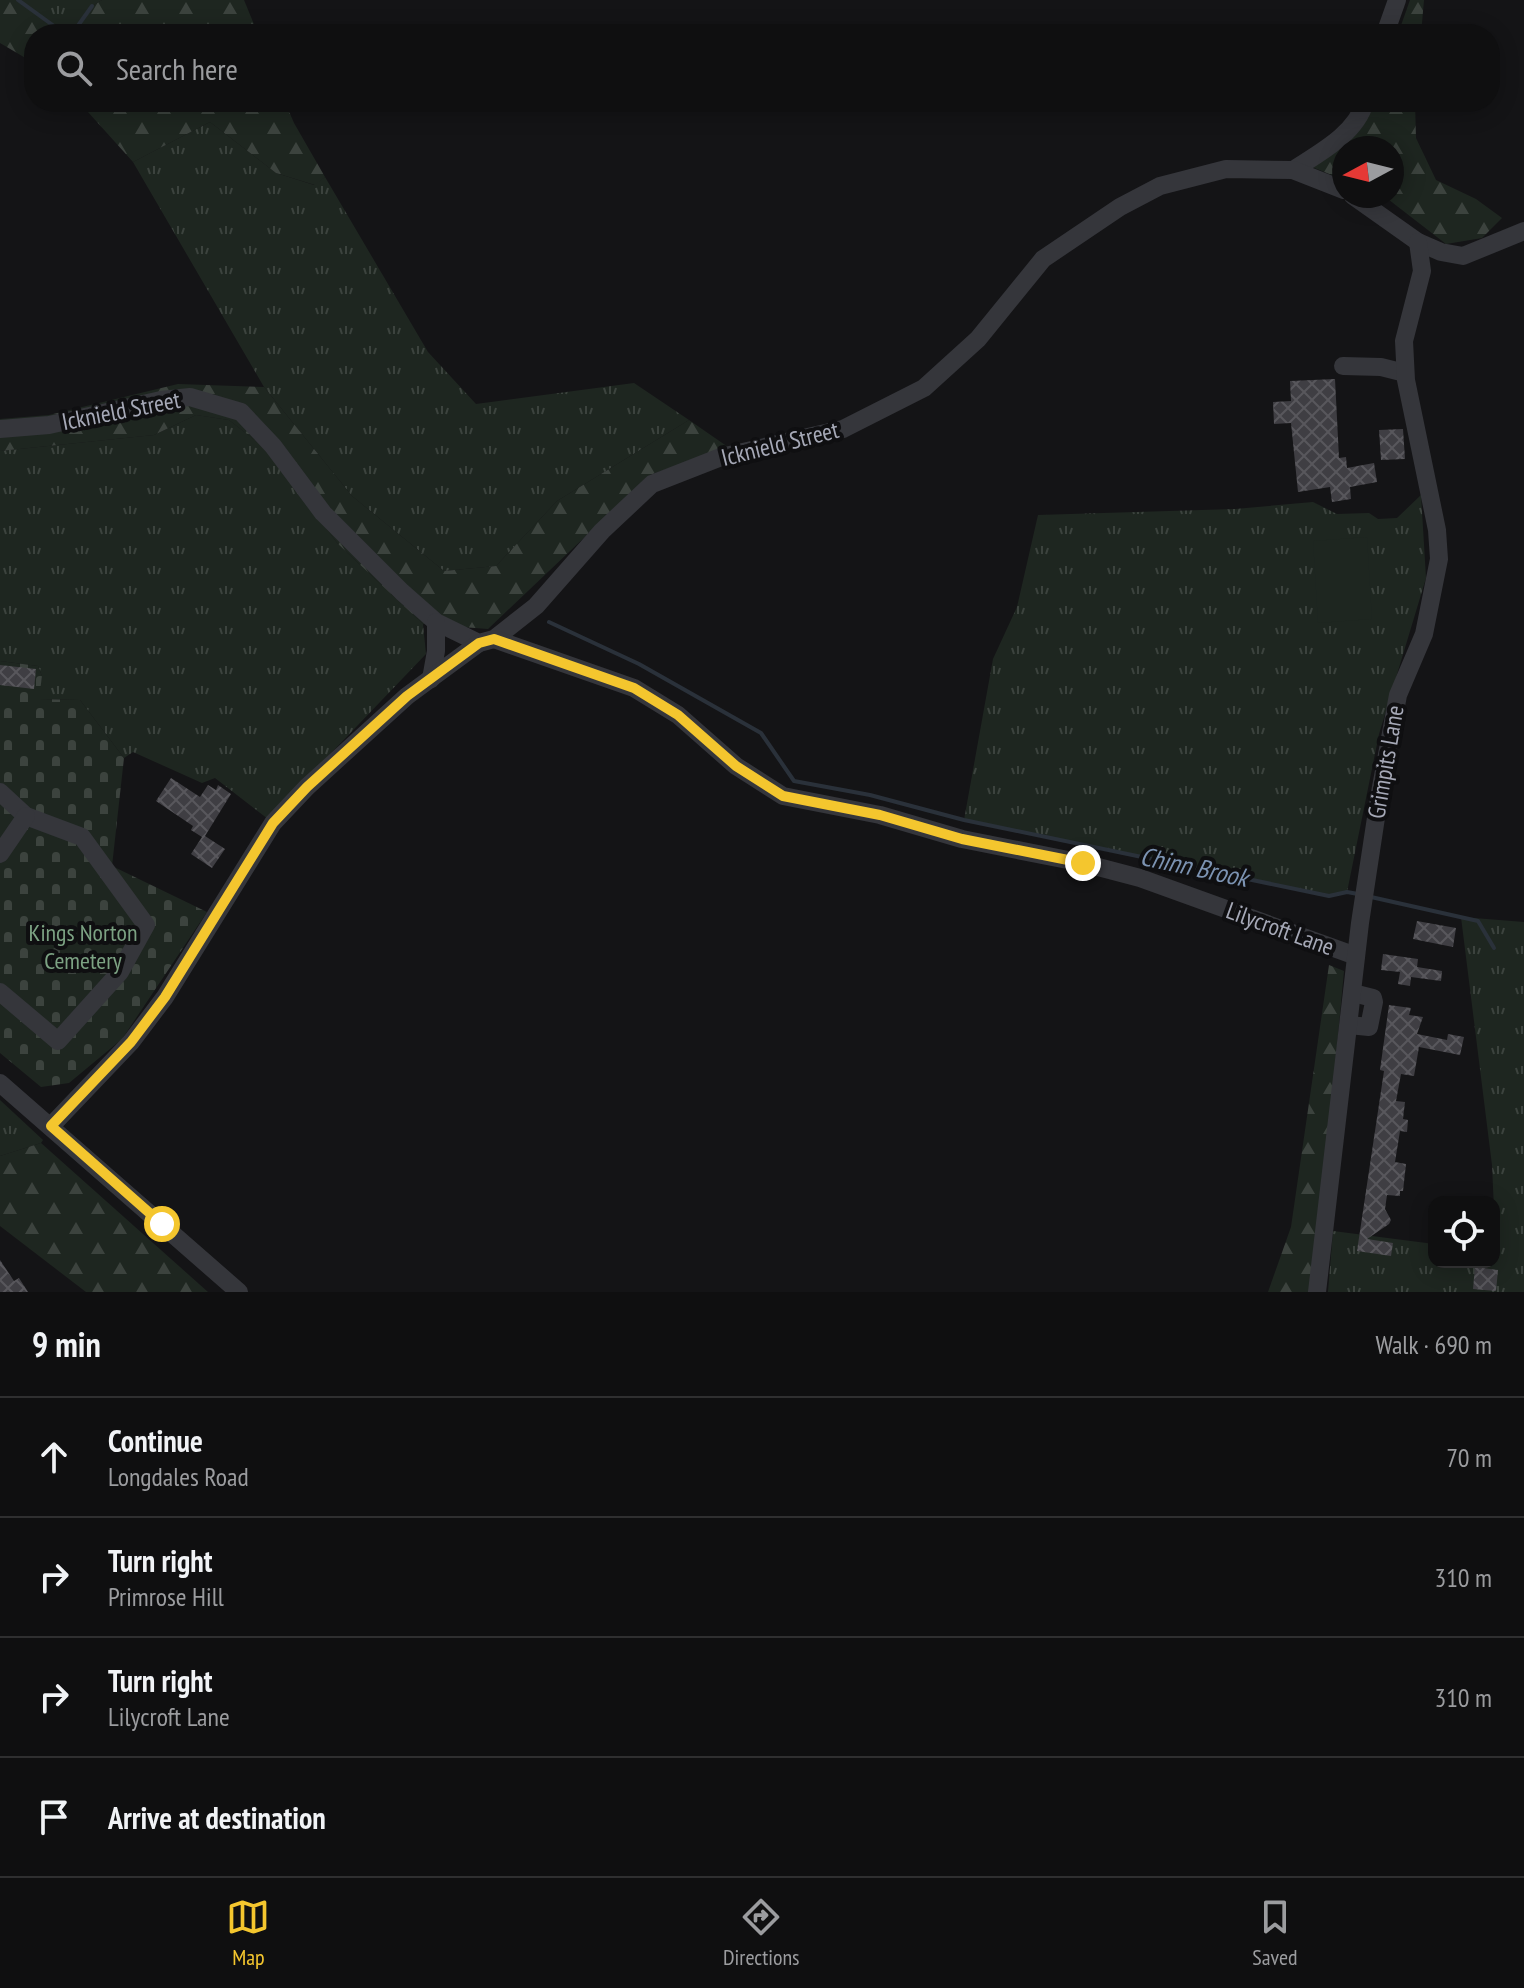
<!DOCTYPE html>
<html lang="en">
<head>
<meta charset="utf-8">
<style>
  :root { --surface:#0f0f10; --page:#1d1d1e; --text:#f1f3f6; --muted:#9b9c9f; --line:#2f2f30; --accent:#f4c62e }
  body { margin:0; font-family:"PT Sans Narrow",sans-serif; background:var(--page); color:var(--text) }
  .controls { position:absolute; right:24px; bottom:24px; display:grid; overflow:hidden; border-radius:16px; box-shadow:0 4px 20px #0003 }
  .controls button { width:72px; height:72px; display:grid; place-items:center; padding:0; border:0; border-bottom:2px solid var(--line); background:var(--surface); color:var(--text); font:40px sans-serif }
  .compass { position:absolute; left:1332px; top:136px; width:72px; height:72px; border-radius:50%; background:var(--surface); box-shadow:0 4px 20px #0003; rotate:263deg }
  .stop { position:absolute; width:24px; height:24px; margin:-18px; border:6px solid #f4c62e; border-radius:50%; background:#fff }
  .stop.end { background:#f4c62e; border-color:#fff; box-shadow:0 2px 8px #0008 }
  .list { margin:0; padding:0; list-style:none }
  h2 { display:flex; justify-content:space-between; align-items:center; height:104px; margin:0; padding:0 32px; font-size:34px }
  h2 small { font-size:26px; font-weight:400; color:var(--muted) }
  .list li { display:grid; grid-template-columns:52px 1fr auto; gap:24px; align-items:center; box-sizing:border-box; height:120px; padding:0 32px; border-top:2px solid var(--line) }
  .list b { display:block; font-size:30px; white-space:nowrap }
  .list p { margin:0; font-size:26px; white-space:nowrap; color:var(--muted) }
  .list em { font-size:26px; font-style:normal; color:var(--muted) }
  .icon { flex:none; width:44px; height:44px; fill:none; stroke:currentColor; stroke-width:2; stroke-linecap:round; stroke-linejoin:round }
  .map { position:relative; flex:none; width:1524px; height:1292px; overflow:hidden }
  .search { position:absolute; background:var(--surface); box-shadow:0 4px 20px #0003; left:24px; right:24px; top:24px; height:88px; display:flex; align-items:center; gap:20px; box-sizing:border-box; padding:0 28px; border-radius:32px; color:var(--muted); font-size:30px }
  .sheet { height:584px; background:var(--surface) }
  nav { display:flex; justify-content:space-around; align-items:center; box-sizing:border-box; height:112px; border-top:2px solid var(--line); background:var(--surface); font-size:22px; color:var(--muted) }
  nav a { display:grid; justify-items:center; gap:4px }
  nav .on { color:var(--accent) }
  .map>svg:first-child { display:block }
  .grass { fill:url(#grass-tufts) }
  .forest { fill:url(#forest-firs) }
  .cemetery { fill:url(#cemetery-stones) }
  .pitch { fill:#1e2620 }
  .lines { fill:none; stroke-linecap:round; stroke-linejoin:round }
  .stream { stroke:#2a313a; stroke-width:4 }
  .building { fill:url(#building-cross-hatch) }
  .minor { stroke:#35363b; stroke-width:18 }
  .route { stroke:#f4c62e; stroke-width:10 }
  .labels { text-anchor:middle; stroke-width:8; stroke-linejoin:round; paint-order:stroke }
  .street-label { font-size:24px; fill:#a6a9b7; stroke:#0f0f11 }
  .park-label { font-size:24px; fill:#7ca283; stroke:#0f0f11 }
  .water-label { font-size:26px; font-style:italic; fill:#7c93b2; stroke:#0f0f11 }
</style>
</head>
<body>
<div class="map">
<svg width="1524" height="1292" viewBox="0 0 1524 1292">
  <defs>
    <pattern id="grass-tufts" width="24" height="20" patternUnits="userSpaceOnUse" patternTransform="scale(2)"><rect width="24" height="20" fill="#1e2620"/><path d="M3 7l-1-3M5 7V3M7 7l1-3M15 17l-1-3M17 17v-4M19 17l1-3" fill="none" stroke="#3c433e"/></pattern>
    <pattern id="forest-firs" width="22" height="20" patternUnits="userSpaceOnUse" patternTransform="scale(2)"><rect width="22" height="20" fill="#1e2620"/><path d="M5 1l3.5 6h-7zM16 11l3.5 6h-7z" fill="#3c433e"/></pattern>
    <pattern id="cemetery-stones" width="16" height="16" patternUnits="userSpaceOnUse" patternTransform="scale(2)"><rect width="16" height="16" fill="#1e2620"/><path d="M2 7V4a2 2 0 0 1 4 0v3zM10 15v-3a2 2 0 0 1 4 0v3z" fill="#3c433e"/></pattern>
    <pattern id="building-cross-hatch" width="8" height="8" patternUnits="userSpaceOnUse" patternTransform="scale(2)"><rect width="8" height="8" fill="#3f3e43"/><path d="M0 0l8 8M0 8l8-8" fill="none" stroke="#58575c"/></pattern>
  </defs>
  <rect width="100%" height="100%" fill="#141416"/>
  <g class="grass">
    <path d="M 18,0 L 102,0 L 92,6 L 72,34 L 65,34 Z"/>
    <path d="M 210,122 L 276,173 L 314,185 L 325,177 L 428,352 L 476,404 L 634,383 L 689,420 L 557,501 L 496,566 L 444,571 L 352,496 L 264,387 L 133,162 Z"/>
    <path d="M 196,415 L 229,420 L 265,448 L 338,544 L 423,624 L 426,654 L 268,819 L 215,778 L 202,783 L 133,752 L 124,758 L 80,700 L 38,699 L 42,676 L 38,666 L 0,661 L 0,451 L 154,435 Z"/>
    <path d="M 1421,495 L 1426,578 L 1379,734 L 1347,892 L 1329,896 L 964,820 L 993,659 L 1017,607 L 1038,515 L 1235,509 L 1313,502 L 1337,514 L 1369,513 L 1378,519 L 1397,518 Z"/>
    <path d="M 1461,917 L 1524,922 L 1524,1292 L 1328,1292 L 1333,1231 L 1434,1244 L 1434,1262 L 1494,1262 L 1496,1252 L 1492,1165 Z"/>
    <path d="M 0,1100 L 43,1140 L 41,1143 L 0,1156 Z"/>
  </g>
  <g class="forest">
    <path d="M 0,0 L 18,0 L 65,34 L 34,34 L 34,63 L 0,43 Z"/>
    <path d="M 102,0 L 244,0 L 258,34 L 72,34 L 92,6 Z"/>
    <path d="M 1410,0 L 1424,0 L 1421,34 L 1398,34 Z"/>
    <path d="M 79,102 L 285,102 L 294,123 L 325,177 L 315,185 L 276,173 L 210,122 L 133,162 Z"/>
    <path d="M 1375,102 L 1415,102 L 1416,138 L 1436,180 L 1476,199 L 1502,218 L 1482,238 L 1446,244 L 1384,196 L 1392,196 L 1392,148 L 1344,148 L 1344,180 L 1312,167 L 1355,132 Z"/>
    <path d="M 178,384 L 264,387 L 352,496 L 444,571 L 496,566 L 557,501 L 689,420 L 728,447 L 650,475 L 488,629 L 423,624 L 338,544 L 265,448 L 229,420 L 196,415 L 154,435 L 0,451 L 0,419 L 49,415 Z"/>
    <path d="M 1329,965 L 1344,971 L 1314,1292 L 1268,1292 L 1291,1227 Z"/>
    <path d="M 41,1143 L 208,1292 L 86,1292 L 0,1226 L 0,1156 Z"/>
  </g>
  <path class="cemetery" d="M 0,661 L 38,666 L 42,676 L 39,699 L 80,700 L 124,758 L 112,866 L 207,912 L 122,1039 L 69,1083 L 41,1087 L 0,1053 Z"/>
  <path class="pitch" d="M 1367,537 L 1372,619 L 1318,623 L 1313,541 Z"/>
  <g class="lines">
    <g class="stream">
      <path d="M 18,0 L 65,34"/>
      <path d="M 72,34 L 92,6"/>
      <path d="M 549,622 L 639,664 L 761,733 L 794,781 L 870,795 L 964,820 L 1329,896 L 1347,892 L 1358,894"/>
      <path d="M 1371,897 L 1478,921 L 1494,948"/>
    </g>
  </g>
  <g class="building">
    <path d="M 1335,379 L 1339,458 L 1346,457 L 1347,468 L 1374,463 L 1377,482 L 1350,487 L 1351,499 L 1332,502 L 1330,487 L 1298,492 L 1291,423 L 1274,424 L 1273,402 L 1291,401 L 1290,381 Z"/>
    <path d="M 1403,429 L 1405,459 L 1381,460 L 1379,430 Z"/>
    <path d="M 0,665 L 36,669 L 34,689 L 0,685 Z"/>
    <path d="M 171,778 L 200,797 L 208,785 L 216,790 L 218,785 L 231,794 L 205,836 L 225,849 L 212,868 L 191,854 L 202,837 L 191,830 L 193,826 L 156,801 Z"/>
    <path d="M 1417,921 L 1456,928 L 1453,947 L 1413,939 Z"/>
    <path d="M 1383,954 L 1418,959 L 1417,967 L 1442,971 L 1441,981 L 1411,977 L 1410,986 L 1398,984 L 1400,972 L 1381,970 Z"/>
    <path d="M 1389,1005 L 1411,1008 L 1409,1015 L 1423,1017 L 1417,1034 L 1447,1040 L 1448,1034 L 1464,1037 L 1460,1055 L 1419,1047 L 1414,1076 L 1401,1074 L 1396,1101 L 1405,1102 L 1403,1119 L 1408,1120 L 1407,1132 L 1400,1131 L 1395,1162 L 1406,1164 L 1403,1191 L 1400,1191 L 1400,1196 L 1387,1195 L 1385,1209 L 1391,1220 L 1389,1224 L 1367,1239 L 1393,1243 L 1391,1256 L 1357,1251 L 1384,1071 L 1380,1070 Z"/>
    <path d="M 0,1260 L 14,1281 L 19,1278 L 28,1292 L 0,1292 Z"/>
    <path d="M 1475,1267 L 1498,1270 L 1496,1291 L 1473,1289 Z"/>
  </g>
  <g class="lines">
    <g class="minor">
      <path d="M 1385,34 L 1397,0"/>
      <path d="M 1293,170 C 1319,153 1356,134 1365,102"/>
      <path d="M 1353,196 L 1418,242 L 1441,252 L 1463,256 L 1524,231"/>
      <path d="M 1343,366 L 1381,367 L 1405,373"/>
      <path d="M 0,429 L 49,425 L 161,400 L 190,397 L 241,412 L 273,446 L 323,513 L 402,592 L 436,622 L 479,643 L 494,639 L 536,606 L 602,531 L 652,484 L 721,457 L 843,429 L 924,388 L 978,339 L 1043,259 L 1120,207 L 1160,186 L 1226,169 L 1293,170 L 1344,190"/>
      <path d="M 494,639 L 634,688 L 678,715 L 736,766 L 783,796 L 880,815 L 962,839 L 1083,863 L 1140,878 L 1356,956"/>
      <path d="M 431,679 L 436,651 L 436,622"/>
      <path d="M 0,792 L 26,816 L 82,837 L 146,925 L 120,972 L 58,1041 L 0,992"/>
      <path d="M 0,854 L 26,816"/>
      <path d="M 1349,1025 L 1369,1027 L 1374,1002 L 1373,998 L 1353,993"/>
      <path d="M 0,1083 L 239,1292"/>
      <path d="M 51,1126 L 131,1042 L 165,997 L 273,823 L 307,787 L 407,696 L 479,643"/>
      <path d="M 1317,1292 L 1360,923 L 1379,798 L 1398,695 L 1424,634 L 1439,559 L 1437,530 L 1406,380 L 1404,341 L 1422,271 L 1418,242"/>
    </g>
  </g>
  <g class="lines">
    <path class="route" d="M 162,1224 L 51,1126 L 131,1042 L 165,997 L 273,823 L 307,787 L 407,696 L 479,643 L 494,639 L 634,688 L 678,715 L 736,766 L 783,796 L 880,815 L 962,839 L 1083,863"/>
  </g>
  <g class="labels">
    <g class="street-label">
      <text transform="translate(121 411) rotate(-11)" y="8">Icknield Street</text>
      <text transform="translate(780 444) rotate(-14)" y="8">Icknield Street</text>
      <text transform="translate(1386 762) rotate(-80)" y="8">Grimpits Lane</text>
      <text transform="translate(1280 929) rotate(20)" y="8">Lilycroft Lane</text>
    </g>
    <g class="park-label">
      <text x="83" y="941">Kings Norton<tspan x="83" dy="28">Cemetery</tspan></text>
    </g>
    <g class="water-label">
      <text transform="translate(1194 867) rotate(12)" y="9">Chinn Brook</text>
    </g>
  </g>
</svg>
<div class="controls">
<button><svg class="icon" aria-label="locate" viewBox="0 0 24 24"><circle cx="12" cy="12" r="6"/><path d="M12 2v4M12 18v4M2 12h4M18 12h4"/></svg></button>
</div>
<svg class="compass" viewBox="-18 -18 36 36"><path d="M0-13l5 13h-10z" fill="#e53935"/><path d="M0 13l5-13h-10z" fill="#9b9c9f"/></svg>
<div class="stop" style="left:162px;top:1224px"></div>
<div class="stop end" style="left:1083px;top:863px"></div>
<div class="search"><svg class="icon" aria-label="search" viewBox="0 0 24 24"><circle cx="10" cy="10" r="6"/><path d="M15 15l6 6"/></svg>Search here</div>
</div>
<section class="sheet">
<h2>9 min<small>Walk · 690 m</small></h2>
<ul class="list">
<li><svg class="icon" aria-label="ahead" viewBox="0 0 24 24"><path d="M12 20V5M6 11l6-6 6 6"/></svg><div><b>Continue</b><p>Longdales Road</p></div><em>70 m</em></li>
<li><svg class="icon" aria-label="right" viewBox="0 0 24 24"><path d="M7 20v-9h11M14 6l5 5-5 5"/></svg><div><b>Turn right</b><p>Primrose Hill</p></div><em>310 m</em></li>
<li><svg class="icon" aria-label="right" viewBox="0 0 24 24"><path d="M7 20v-9h11M14 6l5 5-5 5"/></svg><div><b>Turn right</b><p>Lilycroft Lane</p></div><em>310 m</em></li>
<li><svg class="icon" aria-label="arrive" viewBox="0 0 24 24"><path d="M6 21V4h12l-3 4 3 4H6"/></svg><div><b>Arrive at destination</b></div></li>
</ul>
</section>
<nav>
<a class="on"><svg class="icon" aria-label="map" viewBox="0 0 24 24"><path d="M3 6l6-2 6 2 6-2v14l-6 2-6-2-6 2zM9 4v14M15 6v14"/></svg>Map</a>
<a><svg class="icon" aria-label="directions" viewBox="0 0 24 24"><path d="M12 3l9 9-9 9-9-9zM9 14v-3h6M13 9l2 2-2 2"/></svg>Directions</a>
<a><svg class="icon" aria-label="saved" viewBox="0 0 24 24"><path d="M7 4h10v16l-5-4-5 4z"/></svg>Saved</a>
</nav>
</body>
</html>
